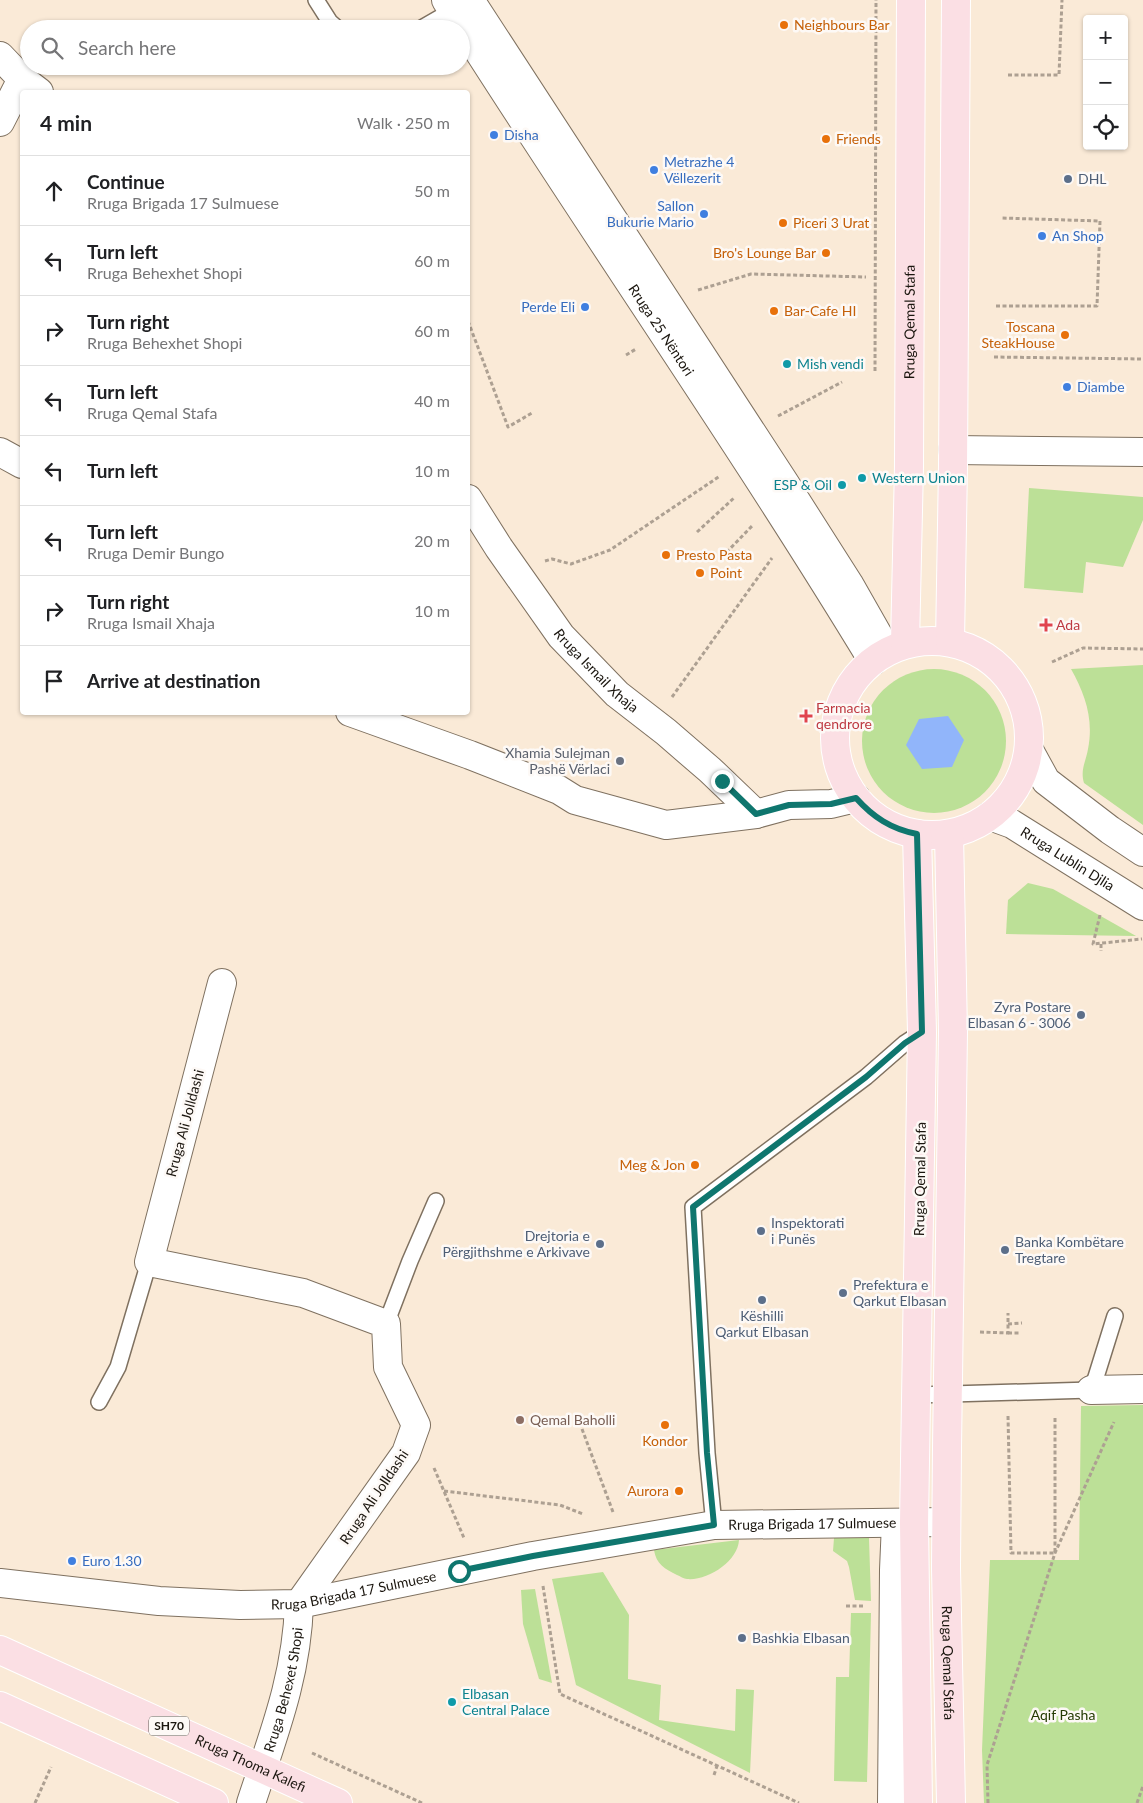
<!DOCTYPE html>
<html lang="en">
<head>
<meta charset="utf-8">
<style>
  :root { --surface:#fff; --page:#f6f6f6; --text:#202124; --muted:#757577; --line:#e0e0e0 }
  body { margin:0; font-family:Lato,sans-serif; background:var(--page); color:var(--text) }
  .controls { position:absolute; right:15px; top:15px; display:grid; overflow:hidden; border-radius:5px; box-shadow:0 1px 4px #0004 }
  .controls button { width:45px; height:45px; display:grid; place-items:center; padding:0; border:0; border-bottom:1px solid var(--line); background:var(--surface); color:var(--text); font:25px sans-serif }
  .stop { position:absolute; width:15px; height:15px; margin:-11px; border:4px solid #0f766e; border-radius:50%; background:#fff }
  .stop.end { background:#0f766e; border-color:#fff; box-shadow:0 1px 5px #0008 }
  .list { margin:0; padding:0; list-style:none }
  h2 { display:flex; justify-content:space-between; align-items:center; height:65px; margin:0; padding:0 20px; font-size:21px }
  h2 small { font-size:16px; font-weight:400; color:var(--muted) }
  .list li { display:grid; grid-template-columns:32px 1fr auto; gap:15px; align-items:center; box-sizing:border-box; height:70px; padding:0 20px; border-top:1px solid var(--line) }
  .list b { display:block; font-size:19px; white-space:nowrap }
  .list p { margin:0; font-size:16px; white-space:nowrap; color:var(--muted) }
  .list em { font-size:16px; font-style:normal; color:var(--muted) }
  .icon { flex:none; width:28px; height:28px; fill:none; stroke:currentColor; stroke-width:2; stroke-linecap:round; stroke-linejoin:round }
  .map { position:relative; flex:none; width:1143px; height:1803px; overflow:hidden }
  .search { position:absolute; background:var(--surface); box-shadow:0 1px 4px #0004; left:20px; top:20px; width:450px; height:55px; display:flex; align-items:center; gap:12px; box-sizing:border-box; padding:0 18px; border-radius:28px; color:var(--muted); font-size:19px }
  .panel { position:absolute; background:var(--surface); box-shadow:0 1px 4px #0004; left:20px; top:90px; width:450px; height:625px; border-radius:5px }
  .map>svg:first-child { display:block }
  .green { fill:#bce097 }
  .water { fill:#91b5fa }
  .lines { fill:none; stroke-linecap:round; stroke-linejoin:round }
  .lane-casing { stroke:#7f7160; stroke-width:18 }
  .street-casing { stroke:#7f7160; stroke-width:30 }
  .secondary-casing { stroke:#7f7160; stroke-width:30 }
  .primary-casing { stroke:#fff; stroke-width:30 }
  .path { stroke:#ada092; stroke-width:3; stroke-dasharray:4 2.5; stroke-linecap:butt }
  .lane { stroke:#fff; stroke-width:15 }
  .street { stroke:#fff; stroke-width:28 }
  .secondary { stroke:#fff; stroke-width:28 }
  .primary { stroke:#fbdfe4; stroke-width:28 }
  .route { stroke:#0f766e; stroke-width:6 }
  .food-dot { fill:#e8710a; stroke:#fdf9f6; stroke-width:2 }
  .shop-dot { fill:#3f7fe0; stroke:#fdf9f6; stroke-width:2 }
  .service-dot { fill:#5c6f8a; stroke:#fdf9f6; stroke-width:2 }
  .culture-dot { fill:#0f9aa8; stroke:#fdf9f6; stroke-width:2 }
  .health-dot { fill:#e0444e; stroke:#fdf9f6; stroke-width:2 }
  .worship-dot { fill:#6b7280; stroke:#fdf9f6; stroke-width:2 }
  .education-dot { fill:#8d6e63; stroke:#fdf9f6; stroke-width:2 }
  .labels { text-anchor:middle; stroke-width:5; stroke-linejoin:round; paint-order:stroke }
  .shield { fill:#fdf9f6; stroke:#5f5a54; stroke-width:1 }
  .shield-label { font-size:12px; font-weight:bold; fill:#1b160f }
  .food-label { font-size:14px; fill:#c56008; stroke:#fdf9f6; text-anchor:start }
  .shop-label { font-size:14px; fill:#366cbe; stroke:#fdf9f6; text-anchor:start }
  .service-label { font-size:14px; fill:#4e5e75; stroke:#fdf9f6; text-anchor:start }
  .street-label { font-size:14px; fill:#1b160f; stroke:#fdf9f6 }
  .culture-label { font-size:14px; fill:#0d838f; stroke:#fdf9f6; text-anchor:start }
  .health-label { font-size:14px; fill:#be3a42; stroke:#fdf9f6; text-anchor:start }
  .worship-label { font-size:14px; fill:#5b616d; stroke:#fdf9f6; text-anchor:end }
  .education-label { font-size:14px; fill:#785e54; stroke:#fdf9f6; text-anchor:start }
  .park-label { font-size:14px; fill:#243a03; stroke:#fdf9f6 }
</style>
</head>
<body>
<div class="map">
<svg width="1143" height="1803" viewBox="0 0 1143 1803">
  <rect width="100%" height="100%" fill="#faead7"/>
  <g class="green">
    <path d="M 1029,488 L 1143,497 L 1143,520 L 1123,567 L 1086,562 L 1083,593 L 1024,588 Z"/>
    <path d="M 1143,665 L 1143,825 L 1084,783 C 1080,770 1086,761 1088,749 C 1094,719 1085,694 1071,669 Z"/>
    <circle cx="934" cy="741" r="72"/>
    <path d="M 1028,883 L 1053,889 L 1136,936 L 1006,934 L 1008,900 Z"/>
    <path d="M 1143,1405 L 1143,1803 L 984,1803 L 982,1750 L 990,1560 L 1079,1560 L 1081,1406 Z"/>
    <path d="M 866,1534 L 869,1538 L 871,1601 L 855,1600 L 849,1567 L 847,1561 L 833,1551 L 834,1538 L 837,1535 Z"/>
    <path d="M 739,1540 C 738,1561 708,1581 687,1579 C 684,1579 680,1576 677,1575 C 665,1569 656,1564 654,1550 Z"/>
    <path d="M 603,1572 L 629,1615 L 628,1679 L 661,1685 L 659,1720 L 735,1731 L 736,1689 L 754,1690 L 750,1773 L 576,1685 L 552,1579 Z"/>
    <path d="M 535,1589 L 552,1683 L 539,1679 L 523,1624 L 521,1590 Z"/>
    <path d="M 851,1613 L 871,1613 L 867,1782 L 834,1781 L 836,1677 L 849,1677 Z"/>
  </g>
  <path class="water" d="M 948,716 L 964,740 L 952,767 L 922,769 L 906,745 L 919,719 Z"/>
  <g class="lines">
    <g class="lane-casing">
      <g id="lane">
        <path d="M 316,0 L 330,22 L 338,29"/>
        <path d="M 420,29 L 453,10"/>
        <path d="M 386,1324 L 410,1261 L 436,1201"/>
        <path d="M 917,1395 L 1091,1390 L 1096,1377 L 1115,1316"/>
        <path d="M 99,1402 L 118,1367 L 149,1262"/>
        <path d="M 714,1525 L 707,1453 L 693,1207 L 866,1077 L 905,1043 L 922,1032"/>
      </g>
    </g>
    <g class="street-casing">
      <g id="street">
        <path d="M 0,56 L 22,79 L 39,92"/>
        <path d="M 0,122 L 22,79"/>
        <path d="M 953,450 L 1143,452"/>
        <path d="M 0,452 L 22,464"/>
        <path id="s1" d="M 468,499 L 499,548 L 561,636 L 617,694 L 666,732 L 710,770 L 756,814"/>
        <path d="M 350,712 L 470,755 L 559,790 L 575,800 L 666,825 L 756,814 L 789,805 L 831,804 L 856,798"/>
        <path d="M 222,983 L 149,1262 L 303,1293 L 386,1324 L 388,1367 L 416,1425 L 406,1453 L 299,1604"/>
        <path d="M 1091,1390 L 1143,1389"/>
        <path id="s2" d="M 0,1583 L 159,1601 L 240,1605 L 299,1604 L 533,1556 L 714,1525 L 946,1522"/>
        <path id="s3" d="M 251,1803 C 273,1736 297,1676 299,1604"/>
        <path d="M 892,1803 L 894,1570 L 896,1523"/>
      </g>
    </g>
    <g class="secondary-casing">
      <g id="secondary">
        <path id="s4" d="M 446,0 C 586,222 737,437 873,661"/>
        <path d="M 470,0 L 784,482 L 849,584 L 878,635"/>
        <path d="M 1029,750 L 1046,781 L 1110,830 L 1143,852"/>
        <path id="s5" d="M 990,816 L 1012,824 L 1143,906"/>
      </g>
    </g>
    <g class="primary-casing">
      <g id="primary">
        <circle cx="932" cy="738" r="97"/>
        <path d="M 950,642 L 953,466 L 956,0"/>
        <path id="s6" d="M 905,644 L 909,466 L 911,0"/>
        <path d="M 917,834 L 922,1032 L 914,1523 L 918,1803"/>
        <path id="s7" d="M 949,834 L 953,1032 L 947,1448 L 946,1568 L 951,1803"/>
        <path id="s8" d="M 0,1650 L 338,1803"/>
        <path d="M 0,1706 L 214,1803"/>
      </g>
    </g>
    <g class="path">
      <path d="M 1008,75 L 1059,75 L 1062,0"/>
      <path d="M 698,290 L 751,274 L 866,277"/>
      <path d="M 996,306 L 1097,306 L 1100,221 L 1001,218"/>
      <path d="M 468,321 L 508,427 L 532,413"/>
      <path d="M 626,355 L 636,349"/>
      <path d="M 994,357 L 1143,359"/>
      <path d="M 875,371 L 876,0"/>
      <path d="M 778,416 L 842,382"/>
      <path d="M 697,532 L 734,498"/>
      <path d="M 722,557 L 752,526"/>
      <path d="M 545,561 L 552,559 L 571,564 L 610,550 L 720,476"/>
      <path d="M 1052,662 L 1083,648 L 1143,649"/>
      <path d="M 672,697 L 772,558"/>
      <path d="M 1100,915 L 1093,944 L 1142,939"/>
      <path d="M 1101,944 L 1101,951"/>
      <path d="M 1008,1324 L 1022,1323"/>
      <path d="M 980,1332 L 1008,1333 L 1008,1313"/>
      <path d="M 1008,1333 L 1021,1333"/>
      <path d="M 1008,1416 L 1011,1553 L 1055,1553 L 1055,1417"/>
      <path d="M 582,1429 L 613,1512"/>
      <path d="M 434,1468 L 464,1538"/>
      <path d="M 444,1491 L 560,1505 L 583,1514"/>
      <path d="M 543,1586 L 560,1694 L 799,1803"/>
      <path d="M 846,1606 L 863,1606"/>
      <path d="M 312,1753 L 422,1803"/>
      <path d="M 714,1775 L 717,1766"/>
      <path d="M 35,1803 L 51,1767"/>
      <path d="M 988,1803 L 987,1765 L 1055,1553 L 1114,1422"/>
      <path d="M 1137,1803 L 1143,1786"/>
    </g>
    <use href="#lane" class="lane"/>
    <use href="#street" class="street"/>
    <use href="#secondary" class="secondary"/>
    <use href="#primary" class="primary"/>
  </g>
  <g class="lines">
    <path class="route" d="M 459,1571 L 533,1556 L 714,1525 L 707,1453 L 693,1207 L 866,1077 L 905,1043 L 922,1032 L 917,834 C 891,829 873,817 856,798 L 831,804 L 789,805 L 756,814 L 722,781"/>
  </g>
  <g class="food-dot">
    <circle cx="784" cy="25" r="5"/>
    <circle cx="826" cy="139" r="5"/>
    <circle cx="783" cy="223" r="5"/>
    <circle cx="826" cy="253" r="5"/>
    <circle cx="774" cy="311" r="5"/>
    <circle cx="1065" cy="335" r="5"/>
    <circle cx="666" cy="555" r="5"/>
    <circle cx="700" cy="573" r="5"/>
    <circle cx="695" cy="1165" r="5"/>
    <circle cx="665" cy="1425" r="5"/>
    <circle cx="679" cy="1491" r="5"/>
  </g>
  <g class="shop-dot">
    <circle cx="494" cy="135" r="5"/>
    <circle cx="654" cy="170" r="5"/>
    <circle cx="704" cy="214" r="5"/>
    <circle cx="1042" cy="236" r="5"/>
    <circle cx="585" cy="307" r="5"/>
    <circle cx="1067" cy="387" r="5"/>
    <circle cx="72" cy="1561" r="5"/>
  </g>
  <g class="service-dot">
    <circle cx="1068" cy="179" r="5"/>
    <circle cx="1081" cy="1015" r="5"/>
    <circle cx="761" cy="1231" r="5"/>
    <circle cx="600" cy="1244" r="5"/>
    <circle cx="1005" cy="1250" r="5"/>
    <circle cx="843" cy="1293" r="5"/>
    <circle cx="762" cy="1300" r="5"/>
    <circle cx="742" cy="1638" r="5"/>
  </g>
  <g class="culture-dot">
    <circle cx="787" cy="364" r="5"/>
    <circle cx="862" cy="478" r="5"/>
    <circle cx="842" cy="485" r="5"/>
    <circle cx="452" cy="1702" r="5"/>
  </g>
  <g class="health-dot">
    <path d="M1043.5 617.5h5v5h5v5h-5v5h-5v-5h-5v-5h5z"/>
    <path d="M803.5 708.5h5v5h5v5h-5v5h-5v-5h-5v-5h5z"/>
  </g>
  <circle class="worship-dot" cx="620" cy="761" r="5"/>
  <circle class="education-dot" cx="520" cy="1420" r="5"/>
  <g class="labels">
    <rect class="shield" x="149" y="1716.5" width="40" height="19" rx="4"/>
    <g class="shield-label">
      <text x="169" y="1730">SH70</text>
    </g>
    <g class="food-label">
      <text x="794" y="30">Neighbours Bar</text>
      <text x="836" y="144">Friends</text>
      <text x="793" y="228">Piceri 3 Urat</text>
      <text x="816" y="258" text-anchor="end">Bro's Lounge Bar</text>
      <text x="784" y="316">Bar-Cafe HI</text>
      <text x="1055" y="332" text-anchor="end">Toscana<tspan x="1055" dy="16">SteakHouse</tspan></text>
      <text x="676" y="560">Presto Pasta</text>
      <text x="710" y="578">Point</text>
      <text x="685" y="1170" text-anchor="end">Meg &amp; Jon</text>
      <text x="665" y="1446" text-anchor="middle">Kondor</text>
      <text x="669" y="1496" text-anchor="end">Aurora</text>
    </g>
    <g class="shop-label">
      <text x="504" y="140">Disha</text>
      <text x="664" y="167">Metrazhe 4<tspan x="664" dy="16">Vëllezerit</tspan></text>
      <text x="694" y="211" text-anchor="end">Sallon<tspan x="694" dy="16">Bukurie Mario</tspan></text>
      <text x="1052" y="241">An Shop</text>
      <text x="575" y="312" text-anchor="end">Perde Eli</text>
      <text x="1077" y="392">Diambe</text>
      <text x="82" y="1566">Euro 1.30</text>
    </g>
    <g class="service-label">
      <text x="1078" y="184">DHL</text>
      <text x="1071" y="1012" text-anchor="end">Zyra Postare<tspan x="1071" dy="16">Elbasan 6 - 3006</tspan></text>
      <text x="771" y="1228">Inspektorati<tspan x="771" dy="16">i Punës</tspan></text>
      <text x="590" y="1241" text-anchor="end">Drejtoria e<tspan x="590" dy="16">Përgjithshme e Arkivave</tspan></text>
      <text x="1015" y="1247">Banka Kombëtare<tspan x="1015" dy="16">Tregtare</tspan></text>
      <text x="853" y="1290">Prefektura e<tspan x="853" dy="16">Qarkut Elbasan</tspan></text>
      <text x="762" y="1321" text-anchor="middle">Këshilli<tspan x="762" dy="16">Qarkut Elbasan</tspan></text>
      <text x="752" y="1643">Bashkia Elbasan</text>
    </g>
    <g class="street-label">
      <text dy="5" stroke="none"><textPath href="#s6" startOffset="322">Rruga Qemal Stafa</textPath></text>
      <text dy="5" stroke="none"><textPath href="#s4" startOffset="394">Rruga 25 Nëntori</textPath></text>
      <text dy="5" stroke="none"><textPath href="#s1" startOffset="215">Rruga Ismail Xhaja</textPath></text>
      <text dy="5" stroke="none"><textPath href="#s5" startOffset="89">Rruga Lublin Djlia</textPath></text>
      <text transform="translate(185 1123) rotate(-75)" y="5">Rruga Ali Jolldashi</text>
      <text transform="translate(920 1179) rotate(-89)" y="5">Rruga Qemal Stafa</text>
      <text transform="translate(374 1497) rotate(-56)" y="5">Rruga Ali Jolldashi</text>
      <text dy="5" stroke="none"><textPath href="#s2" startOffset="821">Rruga Brigada 17 Sulmuese</textPath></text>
      <text dy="5" stroke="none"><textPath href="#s2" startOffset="356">Rruga Brigada 17 Sulmuese</textPath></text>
      <text dy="5" stroke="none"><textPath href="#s7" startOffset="829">Rruga Qemal Stafa</textPath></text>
      <text dy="5" stroke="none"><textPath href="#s3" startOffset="118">Rruga Behexet Shopi</textPath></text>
      <text dy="5" stroke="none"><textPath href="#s8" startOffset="275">Rruga Thoma Kalefi</textPath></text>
    </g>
    <g class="culture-label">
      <text x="797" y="369">Mish vendi</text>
      <text x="872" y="483">Western Union</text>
      <text x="832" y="490" text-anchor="end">ESP &amp; Oil</text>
      <text x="462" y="1699">Elbasan<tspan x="462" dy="16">Central Palace</tspan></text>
    </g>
    <g class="health-label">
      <text x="1056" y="630">Ada</text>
      <text x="816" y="713">Farmacia<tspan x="816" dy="16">qendrore</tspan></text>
    </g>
    <g class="worship-label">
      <text x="610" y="758">Xhamia Sulejman<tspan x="610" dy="16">Pashë Vërlaci</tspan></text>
    </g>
    <g class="education-label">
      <text x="530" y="1425">Qemal Baholli</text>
    </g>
    <g class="park-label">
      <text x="1063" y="1720">Aqif Pasha</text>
    </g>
  </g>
</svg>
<div class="controls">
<button>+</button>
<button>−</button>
<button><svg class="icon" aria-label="locate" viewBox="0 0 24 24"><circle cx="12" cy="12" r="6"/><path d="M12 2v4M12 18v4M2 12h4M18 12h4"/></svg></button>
</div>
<div class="stop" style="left:459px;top:1571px"></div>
<div class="stop end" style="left:722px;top:781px"></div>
<div class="search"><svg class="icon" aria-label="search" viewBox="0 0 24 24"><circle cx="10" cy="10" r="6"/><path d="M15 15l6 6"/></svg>Search here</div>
<section class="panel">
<h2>4 min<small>Walk · 250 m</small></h2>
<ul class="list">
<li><svg class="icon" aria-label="ahead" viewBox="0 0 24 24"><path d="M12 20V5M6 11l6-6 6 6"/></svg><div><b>Continue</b><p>Rruga Brigada 17 Sulmuese</p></div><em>50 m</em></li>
<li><svg class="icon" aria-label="left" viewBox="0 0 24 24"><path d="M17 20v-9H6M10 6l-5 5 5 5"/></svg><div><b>Turn left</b><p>Rruga Behexhet Shopi</p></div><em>60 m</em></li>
<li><svg class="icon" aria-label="right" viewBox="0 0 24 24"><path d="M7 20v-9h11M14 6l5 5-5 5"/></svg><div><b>Turn right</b><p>Rruga Behexhet Shopi</p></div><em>60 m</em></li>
<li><svg class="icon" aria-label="left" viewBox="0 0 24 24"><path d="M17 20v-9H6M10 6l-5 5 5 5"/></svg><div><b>Turn left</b><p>Rruga Qemal Stafa</p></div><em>40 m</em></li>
<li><svg class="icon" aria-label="left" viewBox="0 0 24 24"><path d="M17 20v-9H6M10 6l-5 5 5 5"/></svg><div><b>Turn left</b></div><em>10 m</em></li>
<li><svg class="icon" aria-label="left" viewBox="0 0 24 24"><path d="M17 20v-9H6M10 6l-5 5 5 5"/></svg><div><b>Turn left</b><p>Rruga Demir Bungo</p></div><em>20 m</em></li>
<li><svg class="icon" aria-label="right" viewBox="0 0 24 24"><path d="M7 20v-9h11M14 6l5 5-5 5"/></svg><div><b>Turn right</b><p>Rruga Ismail Xhaja</p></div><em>10 m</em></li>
<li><svg class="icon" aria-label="arrive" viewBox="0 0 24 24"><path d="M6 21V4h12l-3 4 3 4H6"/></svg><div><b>Arrive at destination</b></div></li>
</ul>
</section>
</div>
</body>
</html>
